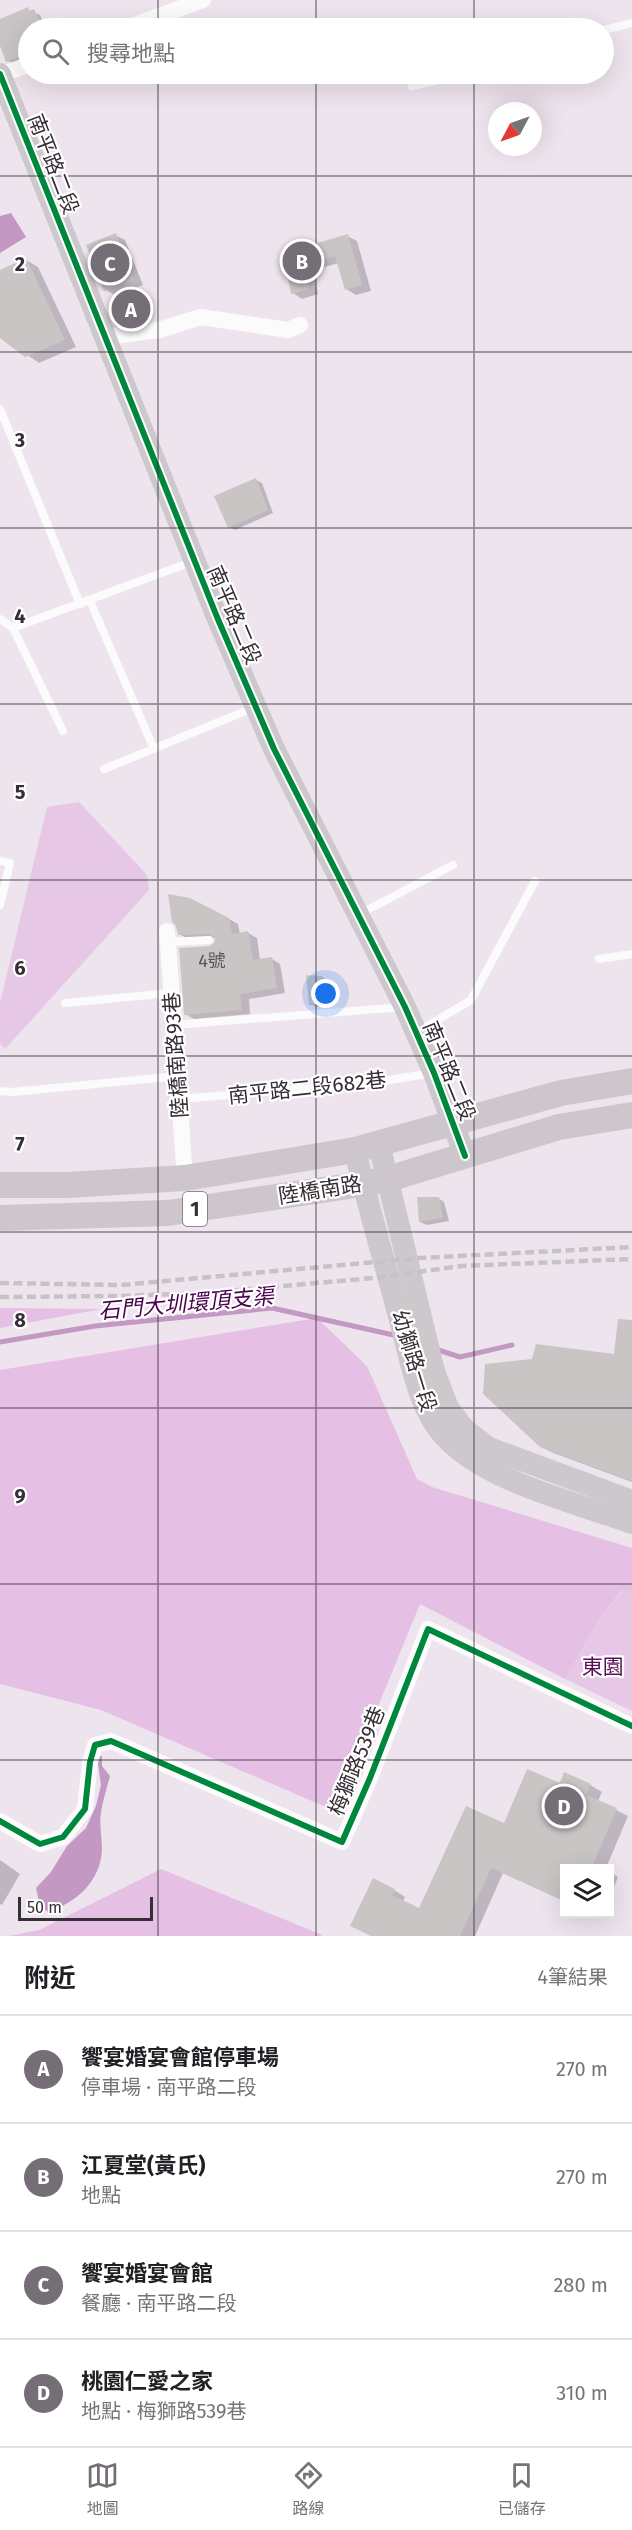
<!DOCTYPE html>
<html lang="zh-TW">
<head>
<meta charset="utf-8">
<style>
  :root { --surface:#fff; --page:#f2f2f2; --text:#202124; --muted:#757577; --line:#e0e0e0; --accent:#766e76 }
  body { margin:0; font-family:"Fira Sans","Noto Sans TC",sans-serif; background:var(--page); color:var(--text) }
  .controls { position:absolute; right:18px; bottom:18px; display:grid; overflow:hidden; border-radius:0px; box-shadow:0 6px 24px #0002 }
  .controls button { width:54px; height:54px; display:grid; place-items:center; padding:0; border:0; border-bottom:2px solid var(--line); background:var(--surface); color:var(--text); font:30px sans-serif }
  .compass { position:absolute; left:488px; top:102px; width:54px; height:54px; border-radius:50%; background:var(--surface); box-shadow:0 6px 24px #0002; rotate:229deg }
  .scale { position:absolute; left:18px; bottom:15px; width:135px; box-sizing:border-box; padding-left:6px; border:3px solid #352e35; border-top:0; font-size:16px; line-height:21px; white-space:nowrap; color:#352e35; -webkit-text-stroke:4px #fff; paint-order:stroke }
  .you { position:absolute; left:326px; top:994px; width:21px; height:21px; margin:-15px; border:4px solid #fff; border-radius:50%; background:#1a73e8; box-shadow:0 0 0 9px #1a73e833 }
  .badge { display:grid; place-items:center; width:39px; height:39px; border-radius:50%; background:var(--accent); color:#fff; font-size:20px; font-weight:700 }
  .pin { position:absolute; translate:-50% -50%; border:3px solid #fff; box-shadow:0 2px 6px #0006 }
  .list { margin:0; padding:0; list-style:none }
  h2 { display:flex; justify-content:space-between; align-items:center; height:78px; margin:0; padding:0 24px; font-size:26px }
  h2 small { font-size:20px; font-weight:400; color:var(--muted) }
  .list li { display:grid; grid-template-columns:39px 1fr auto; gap:18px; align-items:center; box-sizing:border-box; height:108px; padding:0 24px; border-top:2px solid var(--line) }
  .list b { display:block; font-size:22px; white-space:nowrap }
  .list p { margin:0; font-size:20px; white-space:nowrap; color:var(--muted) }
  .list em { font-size:20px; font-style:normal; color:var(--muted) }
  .icon { flex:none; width:33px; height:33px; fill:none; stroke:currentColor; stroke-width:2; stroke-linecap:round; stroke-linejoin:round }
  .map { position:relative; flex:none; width:632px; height:1936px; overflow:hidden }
  .search { position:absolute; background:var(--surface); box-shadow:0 6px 24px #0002; left:18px; right:18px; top:18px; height:66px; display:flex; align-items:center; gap:15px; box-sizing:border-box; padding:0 21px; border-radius:33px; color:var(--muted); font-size:22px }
  .sheet { height:510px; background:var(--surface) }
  nav { display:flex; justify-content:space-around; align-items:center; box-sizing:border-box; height:84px; border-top:2px solid var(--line); background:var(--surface); font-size:16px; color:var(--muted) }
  nav a { display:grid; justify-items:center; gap:3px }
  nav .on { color:var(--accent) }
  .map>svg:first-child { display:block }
  .green { fill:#e6c7e5 }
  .forest { fill:#e5bfe4 }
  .water { fill:#c398c3 }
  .shadow { fill:#0003 }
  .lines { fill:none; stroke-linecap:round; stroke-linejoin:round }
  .stream { stroke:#c398c3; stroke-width:5 }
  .building { fill:#c9c5c5 }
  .lane { stroke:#fcfbfc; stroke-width:8 }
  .street { stroke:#fcfbfc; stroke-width:16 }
  .secondary { stroke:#ccc8cc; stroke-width:22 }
  .primary { stroke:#cdc7cd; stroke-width:26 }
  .rail { stroke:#c6c3c6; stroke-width:4.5; stroke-dasharray:9 4.5; stroke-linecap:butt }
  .cycleway-casing { stroke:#fff; stroke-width:10 }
  .cycleway { stroke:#00873e; stroke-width:6 }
  .grid { fill:none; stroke:#352e35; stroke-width:1.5; stroke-opacity:0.55 }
  .labels { text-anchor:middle; stroke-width:4.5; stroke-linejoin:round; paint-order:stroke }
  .number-label { font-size:18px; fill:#5a5459 }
  .shield { fill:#fff; stroke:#726d72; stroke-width:1.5 }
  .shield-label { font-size:20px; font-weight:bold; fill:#352e35 }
  .street-label { font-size:21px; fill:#352e35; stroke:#fff }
  .park-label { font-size:21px; fill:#580f59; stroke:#fff }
  .water-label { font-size:22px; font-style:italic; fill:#4c004e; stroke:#fff }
  .grid-label { font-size:20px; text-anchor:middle; font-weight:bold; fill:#352e35; stroke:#fff; stroke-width:4.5; stroke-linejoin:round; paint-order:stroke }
</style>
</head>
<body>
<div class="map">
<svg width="632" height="1936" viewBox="0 0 632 1936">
  <rect width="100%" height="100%" fill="#eee4ee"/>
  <g class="green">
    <path d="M 79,802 L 147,875 L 149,890 L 5,1049 L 0,1044 L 0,1003 L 47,807 Z"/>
    <path d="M 623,1591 L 632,1591 L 632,1711 L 565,1679 L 602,1614 Z"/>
  </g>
  <g class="forest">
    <path d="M 0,1308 L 101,1309 L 0,1328 Z"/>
    <path d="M 317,1318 L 367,1366 L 417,1479 L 432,1487 L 632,1548 L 632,1591 L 622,1591 L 602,1614 L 565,1679 L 420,1604 L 335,1811 L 101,1710 L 0,1684 L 0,1370 Z"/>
    <path d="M 161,1869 L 320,1934 L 322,1936 L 8,1936 L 39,1930 Z"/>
  </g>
  <g class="water">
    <path d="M 11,213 L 26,237 L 0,253 L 0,216 Z"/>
    <path d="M 102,1756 L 102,1766 L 110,1776 C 107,1787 103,1800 101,1812 C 99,1824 102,1837 102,1849 C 101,1881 76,1903 48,1912 L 40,1906 L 36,1888 L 51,1872 L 67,1846 L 86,1828 L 96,1806 L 101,1785 L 97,1757 Z"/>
  </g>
  <g class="shadow">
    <path d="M 27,9 L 40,15 L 46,28 L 28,28 L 28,58 L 14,64 L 8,61 L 0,42 L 0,21 Z"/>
    <path d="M 115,235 L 125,240 L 143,285 L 115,295 L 106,290 Z"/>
    <path d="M 347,236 L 357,241 L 371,291 L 356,295 L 346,289 L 339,263 L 313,270 L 318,294 L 302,299 L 293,293 L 284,254 Z"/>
    <path d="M 26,260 L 38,267 L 76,347 L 39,363 L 0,336 L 0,272 Z"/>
    <path d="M 256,480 L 262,483 L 273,513 L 235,530 L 229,527 Z"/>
    <path d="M 229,919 L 238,924 L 240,934 L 248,933 L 257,938 L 260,960 L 272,959 L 280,964 L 285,993 L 249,999 L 250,1014 L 194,1019 L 185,1014 L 210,948 L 216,944 L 217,938 L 188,939 L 179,934 Z"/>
    <path d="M 322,977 L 328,981 L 331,1007 L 316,1007 L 310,1004 Z"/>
    <path d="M 438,1198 L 444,1202 L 449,1221 L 427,1225 L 420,1222 Z"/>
    <path d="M 632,1322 L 632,1482 L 551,1452 L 540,1446 L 616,1355 Z"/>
    <path d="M 560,1785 L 590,1785 L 602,1792 L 598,1801 L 628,1816 L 606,1868 L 564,1868 L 564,1901 L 503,1873 L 475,1936 L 372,1936 L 394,1890 L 405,1897 L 403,1902 L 419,1910 L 504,1825 Z"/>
    <path d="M 0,1860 L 20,1874 L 2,1905 L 0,1904 Z"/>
    <path d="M 610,1872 L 618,1877 L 610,1897 Z"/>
  </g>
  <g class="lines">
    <g class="stream">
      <path d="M 0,1342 L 95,1326 L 272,1308 L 398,1336"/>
      <path d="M 435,1349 L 460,1357 L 512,1345"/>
    </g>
  </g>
  <g class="building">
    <path d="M 28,7 L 29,11 L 34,9 L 43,28 L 28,28 L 28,54 L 6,62 L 0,46 L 0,19 Z"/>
    <path d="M 116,233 L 134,280 L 104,291 L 86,245 Z"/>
    <path d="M 348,234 L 362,285 L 345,290 L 335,256 L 304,265 L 309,289 L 291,294 L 283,253 Z"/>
    <path d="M 26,258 L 65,340 L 25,357 L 0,338 L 0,270 Z"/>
    <path d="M 256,478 L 268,510 L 228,528 L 214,496 Z"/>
    <path d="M 168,894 L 190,898 L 229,918 L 232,934 L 248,931 L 253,960 L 272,957 L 277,988 L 240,994 L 242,1010 L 184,1015 L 179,948 L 210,946 L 214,943 L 215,939 L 209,934 L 178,935 L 176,926 L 172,922 Z"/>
    <path d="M 306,975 L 322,976 L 325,1004 L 309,1005 Z"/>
    <path d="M 417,1197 L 439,1197 L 443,1218 L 419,1222 Z"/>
    <path d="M 618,1319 L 632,1320 L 632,1481 L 540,1447 L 483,1394 L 485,1364 L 532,1359 L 536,1344 L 614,1354 Z"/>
    <path d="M 527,1769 L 560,1783 L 564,1772 L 591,1784 L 586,1795 L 617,1808 L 591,1869 L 564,1869 L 564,1901 L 491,1868 L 460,1936 L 371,1936 L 350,1926 L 373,1878 L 395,1889 L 392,1895 L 419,1908 L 466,1806 L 504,1823 Z"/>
  </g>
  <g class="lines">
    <g class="lane">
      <path d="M 604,30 L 632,23"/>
      <path d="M 412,86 L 452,77 L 459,74"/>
      <path d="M 0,409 L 80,604"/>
      <path d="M 90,601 L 154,749"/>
      <path d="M 0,619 L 13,628 L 63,731"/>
      <path d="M 13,628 L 194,561"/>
      <path d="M 104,769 L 253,708"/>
      <path d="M 0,861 L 10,863 L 0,905"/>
      <path d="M 358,915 L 453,865"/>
      <path d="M 167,942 L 209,940"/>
      <path d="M 599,959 L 632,954"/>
      <path d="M 65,1003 L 171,993"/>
      <path d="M 174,1025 L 404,1007"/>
      <path d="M 417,1032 L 471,1000 L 535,881"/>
      <path d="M 0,1091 L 12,1092 L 178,1076"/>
      <path d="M 179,1099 L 364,1084 L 433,1073"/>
    </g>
    <g class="street">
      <path d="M 126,28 L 203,0"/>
      <path d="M 0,75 L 28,65"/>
      <path d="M 104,337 L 159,330 L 201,317 L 288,330 L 300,325"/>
      <path d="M 167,931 L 185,1178"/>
      <path d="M 0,1821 L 40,1844 L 63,1837 L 85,1809 L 90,1762 L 95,1745 L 111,1741 L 342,1842 L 370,1778 L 428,1629 L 632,1726"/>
    </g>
    <g class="secondary">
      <path d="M 0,74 L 217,617 L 274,749 L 405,1007 L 434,1073 L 465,1156"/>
      <path d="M 379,1144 L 434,1371 L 448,1408 L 464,1429 L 489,1448 L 632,1501"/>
      <path d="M 355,1150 C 367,1203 383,1256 397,1309 C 409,1349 416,1409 447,1439 C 491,1483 574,1502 632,1523"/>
    </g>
    <g class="primary">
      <path d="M 0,1185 L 68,1185 L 185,1178 L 355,1150 L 561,1093 L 632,1081"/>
      <path d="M 0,1218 L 168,1213 L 363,1184 L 388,1179 L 559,1127 L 632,1115"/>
    </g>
    <g class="rail">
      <path d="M 0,1283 L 121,1285 L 420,1258 L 632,1247"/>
      <path d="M 0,1297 L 118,1296 L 204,1293 L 373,1278 L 461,1266 L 632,1259"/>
    </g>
    <g class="cycleway-casing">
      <g id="cycleway">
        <path d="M 0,74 L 217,617 L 274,749 L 405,1007 L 434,1073 L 465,1156"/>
        <path d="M 0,1821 L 40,1844 L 63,1837 L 85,1809 L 90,1762 L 95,1745 L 111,1741 L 342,1842 L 370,1778 L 428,1629 L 632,1726"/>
      </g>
    </g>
    <use href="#cycleway" class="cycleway"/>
  </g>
  <path class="grid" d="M 158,0 L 158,28M 316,0 L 316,28M 474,0 L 474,28M 158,74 L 158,1936M 316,74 L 316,1936M 474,74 L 474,1936M 0,176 L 632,176M 0,352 L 632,352M 0,528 L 632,528M 0,704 L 632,704M 0,880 L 632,880M 0,1056 L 632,1056M 0,1232 L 632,1232M 0,1408 L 632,1408M 0,1584 L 632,1584M 0,1760 L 632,1760"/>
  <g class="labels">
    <g class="number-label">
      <text x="212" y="967">4號</text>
    </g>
    <rect class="shield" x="183" y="1192" width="24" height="34" rx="4.5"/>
    <g class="shield-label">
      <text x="195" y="1216">1</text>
    </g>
    <g class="street-label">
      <text transform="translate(53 164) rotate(69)" y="7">南平路二段</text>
      <text transform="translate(234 615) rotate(67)" y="7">南平路二段</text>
      <text transform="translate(176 1055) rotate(-94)" y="7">陸橋南路93巷</text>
      <text transform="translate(449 1071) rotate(68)" y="7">南平路二段</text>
      <text transform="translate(307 1088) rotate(-6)" y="7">南平路二段682巷</text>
      <text transform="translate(320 1190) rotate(-9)" y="7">陸橋南路</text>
      <text transform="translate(414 1361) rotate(73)" y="7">幼獅路一段</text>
      <text transform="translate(357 1761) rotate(-68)" y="7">梅獅路539巷</text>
    </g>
    <g class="park-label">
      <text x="603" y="1674">東園</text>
    </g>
    <g class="water-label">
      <text transform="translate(186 1303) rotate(-5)" y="8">石門大圳環頂支渠</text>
    </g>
  </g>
  <g class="grid-label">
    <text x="20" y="271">2</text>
    <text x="20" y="447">3</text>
    <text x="20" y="623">4</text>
    <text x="20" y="799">5</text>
    <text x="20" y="975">6</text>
    <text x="20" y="1151">7</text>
    <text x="20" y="1327">8</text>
    <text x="20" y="1503">9</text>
  </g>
</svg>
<div class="controls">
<button><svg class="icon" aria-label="layers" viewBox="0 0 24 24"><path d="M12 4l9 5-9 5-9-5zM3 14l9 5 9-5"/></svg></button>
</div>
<svg class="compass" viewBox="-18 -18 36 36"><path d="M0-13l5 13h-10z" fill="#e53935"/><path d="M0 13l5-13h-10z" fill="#757577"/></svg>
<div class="scale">50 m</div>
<div class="you"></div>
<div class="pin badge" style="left:131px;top:309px">A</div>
<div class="pin badge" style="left:302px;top:261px">B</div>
<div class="pin badge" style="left:110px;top:263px">C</div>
<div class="pin badge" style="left:564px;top:1806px">D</div>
<div class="search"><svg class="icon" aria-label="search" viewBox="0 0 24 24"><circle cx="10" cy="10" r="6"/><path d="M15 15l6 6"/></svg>搜尋地點</div>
</div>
<section class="sheet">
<h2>附近<small>4筆結果</small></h2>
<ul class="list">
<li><span class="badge">A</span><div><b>饗宴婚宴會館停車場</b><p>停車場 · 南平路二段</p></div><em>270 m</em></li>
<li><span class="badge">B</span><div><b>江夏堂(黃氏)</b><p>地點</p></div><em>270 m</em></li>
<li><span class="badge">C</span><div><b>饗宴婚宴會館</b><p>餐廳 · 南平路二段</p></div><em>280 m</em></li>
<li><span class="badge">D</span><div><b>桃園仁愛之家</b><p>地點 · 梅獅路539巷</p></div><em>310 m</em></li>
</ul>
</section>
<nav>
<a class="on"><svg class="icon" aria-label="map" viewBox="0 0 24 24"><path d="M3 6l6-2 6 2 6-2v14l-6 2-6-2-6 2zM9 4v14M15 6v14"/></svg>地圖</a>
<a><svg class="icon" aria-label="directions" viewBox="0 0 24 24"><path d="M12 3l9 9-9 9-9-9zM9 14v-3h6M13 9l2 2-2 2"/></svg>路線</a>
<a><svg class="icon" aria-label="saved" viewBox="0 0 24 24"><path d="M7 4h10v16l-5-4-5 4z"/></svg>已儲存</a>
</nav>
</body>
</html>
